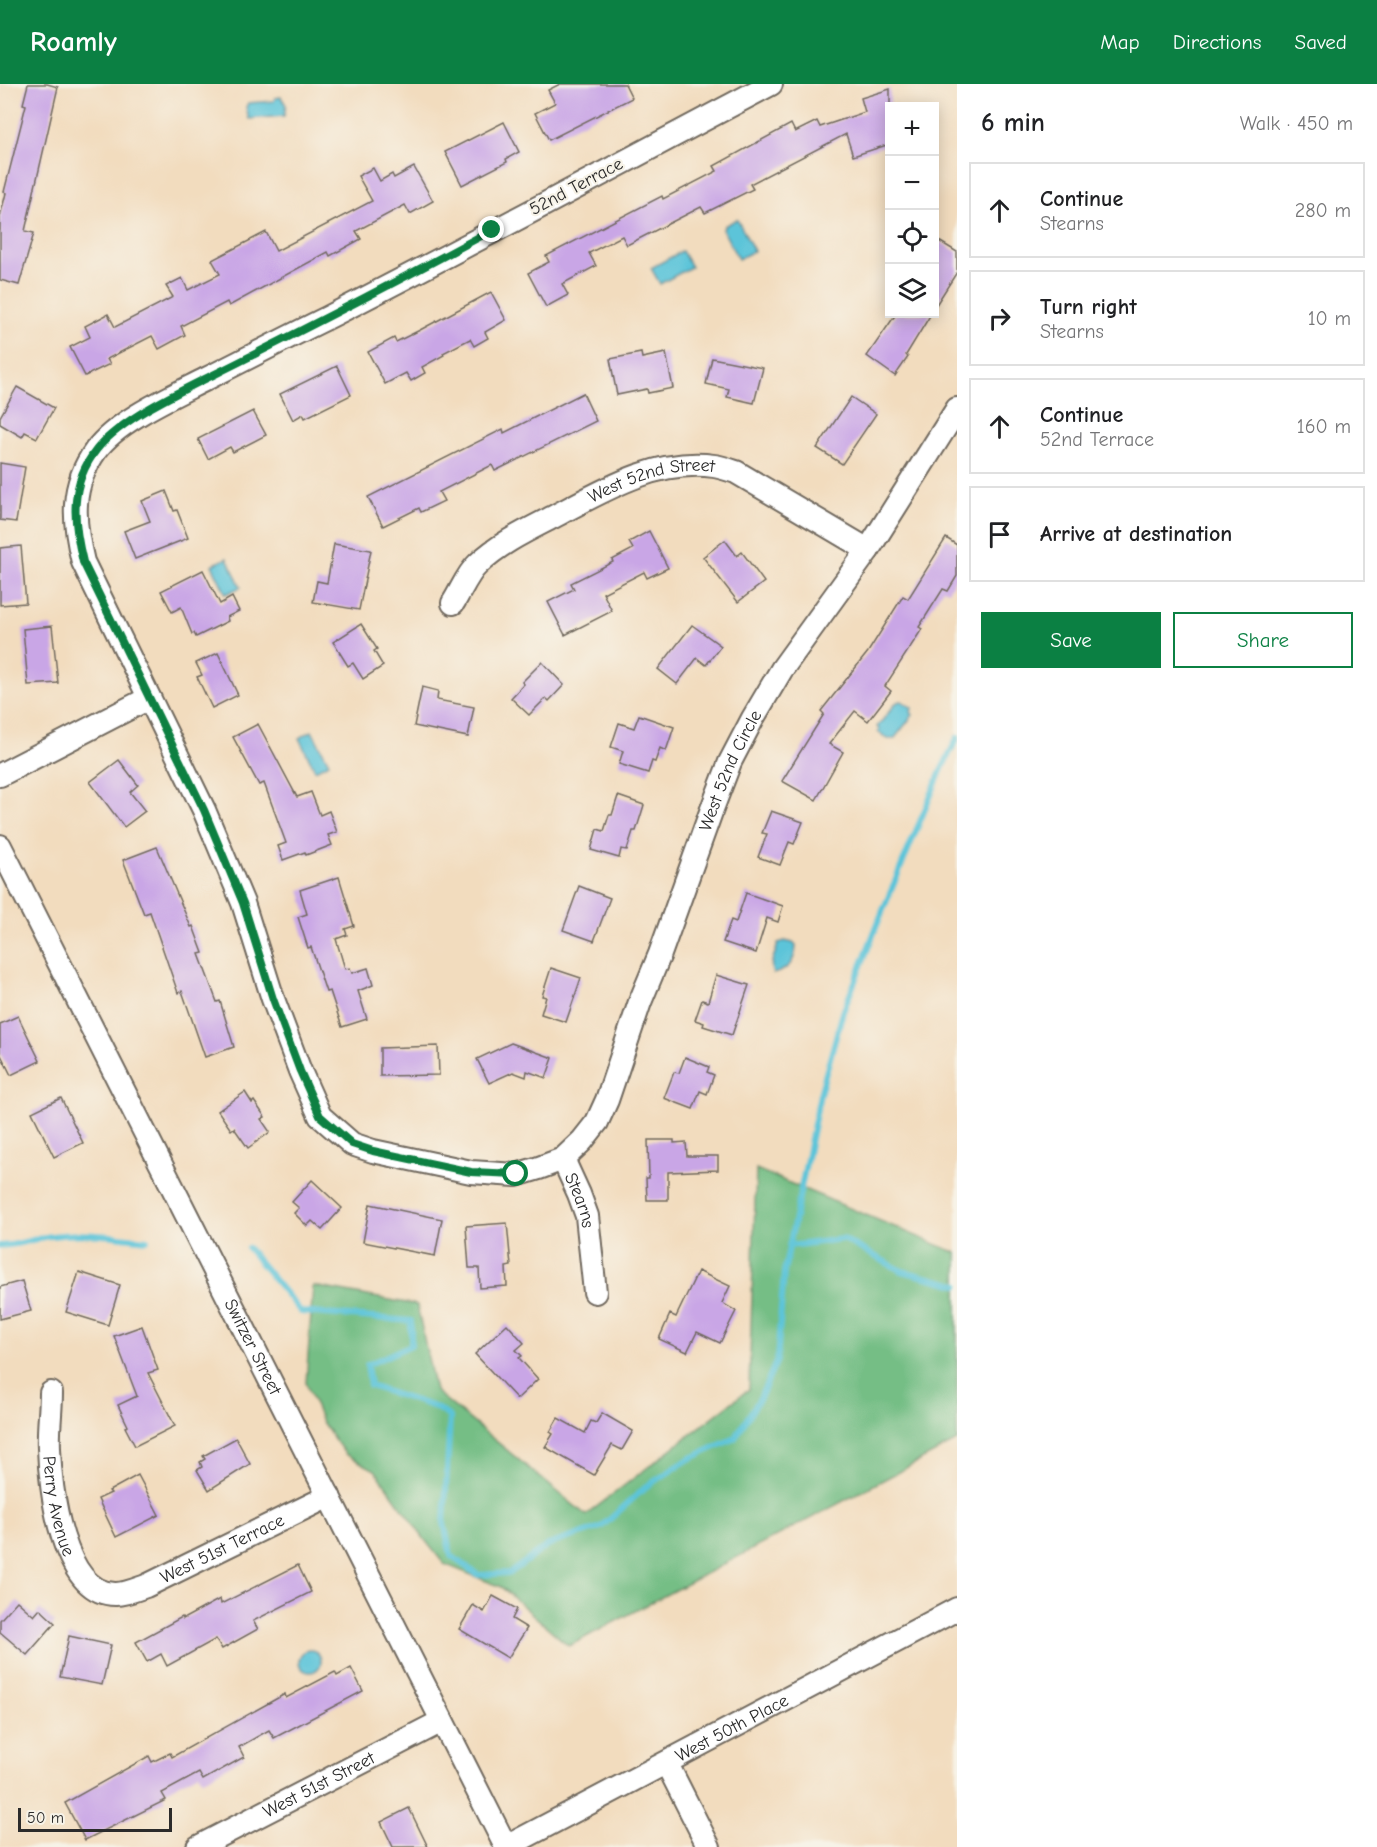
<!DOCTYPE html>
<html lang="en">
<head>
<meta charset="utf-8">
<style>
  :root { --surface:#fff; --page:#f2f2f2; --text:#202124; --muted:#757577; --line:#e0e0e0; --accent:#0b8043 }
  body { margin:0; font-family:"Comic Neue",sans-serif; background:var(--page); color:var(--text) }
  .controls { position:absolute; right:18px; top:18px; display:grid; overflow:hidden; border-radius:0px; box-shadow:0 3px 15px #0003 }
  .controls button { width:54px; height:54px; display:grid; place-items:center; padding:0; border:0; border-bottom:2px solid var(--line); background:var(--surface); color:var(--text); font:30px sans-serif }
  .scale { position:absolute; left:18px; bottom:15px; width:154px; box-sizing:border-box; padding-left:6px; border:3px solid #2b2b2b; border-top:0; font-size:16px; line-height:21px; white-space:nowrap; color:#2b2b2b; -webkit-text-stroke:4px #f7f3e8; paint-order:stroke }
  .stop { position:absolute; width:18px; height:18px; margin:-14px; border:4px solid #0b8043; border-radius:50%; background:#fff }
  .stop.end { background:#0b8043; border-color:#fff; box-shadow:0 2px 6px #0008 }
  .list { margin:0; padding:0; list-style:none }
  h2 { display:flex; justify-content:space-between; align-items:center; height:78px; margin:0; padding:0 24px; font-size:26px }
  h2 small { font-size:20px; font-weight:400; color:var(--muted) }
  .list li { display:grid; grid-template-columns:39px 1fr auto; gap:18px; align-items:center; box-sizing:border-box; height:96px; margin:0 12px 12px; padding:0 12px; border:2px solid var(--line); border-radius:0px }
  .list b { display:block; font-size:22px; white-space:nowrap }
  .list p { margin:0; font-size:20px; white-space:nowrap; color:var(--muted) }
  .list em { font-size:20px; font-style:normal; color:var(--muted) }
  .actions { display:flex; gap:12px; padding:18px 24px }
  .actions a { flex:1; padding:14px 0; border:2px solid var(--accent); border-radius:0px; text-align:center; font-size:21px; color:var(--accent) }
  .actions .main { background:var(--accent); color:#fff }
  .icon { flex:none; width:33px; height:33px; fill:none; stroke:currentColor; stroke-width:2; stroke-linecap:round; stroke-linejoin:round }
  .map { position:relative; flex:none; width:957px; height:1763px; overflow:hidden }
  header { display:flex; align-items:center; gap:36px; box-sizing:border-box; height:84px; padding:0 30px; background:var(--accent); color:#fff }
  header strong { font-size:28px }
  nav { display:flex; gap:33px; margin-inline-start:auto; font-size:21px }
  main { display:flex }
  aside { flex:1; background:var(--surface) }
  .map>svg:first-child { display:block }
  .forest { fill:#74be85; stroke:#507458; stroke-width:1.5 }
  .water { fill:#5cc4d9; stroke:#447882; stroke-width:1.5 }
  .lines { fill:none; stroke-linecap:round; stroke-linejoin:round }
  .stream { stroke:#5cc4d9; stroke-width:6 }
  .building { fill:#c9a6e6 }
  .minor-casing { stroke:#71695e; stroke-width:26 }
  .minor { stroke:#fff; stroke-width:22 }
  .route { stroke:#0b8043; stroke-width:8 }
  .labels { text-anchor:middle; stroke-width:4.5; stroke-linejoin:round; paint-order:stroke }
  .street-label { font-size:18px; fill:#2b2b2b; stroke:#f7f3e8 }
</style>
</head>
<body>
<header>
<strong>Roamly</strong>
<nav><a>Map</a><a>Directions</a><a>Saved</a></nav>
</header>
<main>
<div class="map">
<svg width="957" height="1763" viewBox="0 0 957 1763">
  <rect width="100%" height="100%" fill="#f7f3e8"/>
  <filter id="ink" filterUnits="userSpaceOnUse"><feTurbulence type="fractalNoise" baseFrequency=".0167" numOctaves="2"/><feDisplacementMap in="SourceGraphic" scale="12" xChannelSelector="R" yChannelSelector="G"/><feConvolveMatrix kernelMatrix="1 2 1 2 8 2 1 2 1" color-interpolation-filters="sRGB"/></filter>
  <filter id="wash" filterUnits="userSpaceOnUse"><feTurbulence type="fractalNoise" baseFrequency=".008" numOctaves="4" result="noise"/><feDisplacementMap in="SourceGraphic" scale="24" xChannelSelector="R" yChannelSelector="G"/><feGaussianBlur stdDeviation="1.35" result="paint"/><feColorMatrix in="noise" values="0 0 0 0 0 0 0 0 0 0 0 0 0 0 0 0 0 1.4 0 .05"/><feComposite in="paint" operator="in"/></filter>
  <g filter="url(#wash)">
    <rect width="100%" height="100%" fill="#f2dcbe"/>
    <path class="forest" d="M 756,1085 L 957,1169 L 957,1357 L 569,1562 L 501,1503 L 444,1480 L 425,1456 L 375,1386 L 345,1370 L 322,1338 L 306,1299 L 313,1202 L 417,1221 L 435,1307 L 586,1431 L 749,1305 Z"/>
    <g class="water">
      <path d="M 281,13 L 286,21 L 284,32 L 249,35 L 246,23 L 248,19 L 274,17 L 275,14 Z"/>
      <path d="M 737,135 L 754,167 L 738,175 L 723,146 L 724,142 Z"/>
      <path d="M 682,167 L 691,183 L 660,200 L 651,184 Z"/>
      <path d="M 227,474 L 241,503 L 226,510 L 212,481 Z"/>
      <path d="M 902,617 L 912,624 L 911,628 L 913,631 L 894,655 L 888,655 L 878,648 L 879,645 L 877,643 L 897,618 Z"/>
      <path d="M 312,647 L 329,679 L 315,686 L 299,654 Z"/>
      <path d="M 785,857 L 793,859 L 796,862 C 795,878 788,886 773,890 C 768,879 776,871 778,859 Z"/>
      <circle cx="310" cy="1577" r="11"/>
    </g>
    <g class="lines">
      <g class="stream">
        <path d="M 0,1162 C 18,1162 34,1154 51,1152 C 84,1148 114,1152 147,1156"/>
        <path d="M 789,1162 L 843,1155 L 902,1187 L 957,1201"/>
        <path d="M 248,1164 L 301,1228 L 411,1237 L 411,1261 L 367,1281 L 370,1302 L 435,1323 L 450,1333 L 444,1439 L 451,1472 L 478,1491 L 510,1489 L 548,1461 L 601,1443 L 647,1402 L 689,1375 L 735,1354 L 761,1312 L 777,1276 L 784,1188 L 820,1010 L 843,928 L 883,826 L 941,687 L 957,654"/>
      </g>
    </g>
    <g id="blocks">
      <g class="building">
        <path d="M 28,0 L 47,0 L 58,3 L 25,147 L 34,149 L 19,201 L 0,196 L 0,133 L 6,109 L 4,108 L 26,21 L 23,20 Z"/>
        <path d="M 560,0 L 625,0 L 632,14 L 549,56 L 535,29 L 555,19 L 548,6 Z"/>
        <path d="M 890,5 L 890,60 L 853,72 L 846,50 L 750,100 L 753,105 L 705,129 L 701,123 L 627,161 L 622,152 L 589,169 L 596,182 L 562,200 L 568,211 L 546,223 L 528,189 L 549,178 L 546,172 L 662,112 L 663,115 L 717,87 L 714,82 L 791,40 L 795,48 L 817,37 L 820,43 L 865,28 L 861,14 Z"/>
        <path d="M 504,38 L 519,68 L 506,75 L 507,78 L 462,101 L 445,68 Z"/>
        <path d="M 414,83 L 433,117 L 410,130 L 405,121 L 356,147 L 361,155 L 330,172 L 328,168 L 229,222 L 227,218 L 181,242 L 185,251 L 159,265 L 152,252 L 107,275 L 110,280 L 85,292 L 70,263 L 90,253 L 85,242 L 108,230 L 115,243 L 173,213 L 166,202 L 182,194 L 188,206 L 220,190 L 212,176 L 266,148 L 276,167 L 372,117 L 358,92 L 373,84 L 380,97 L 392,90 L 394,94 Z"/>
        <path d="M 934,154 L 957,168 L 957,188 L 934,224 Z"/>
        <path d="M 491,208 L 506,236 L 485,248 L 488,254 L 474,262 L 470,255 L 443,269 L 444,271 L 422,283 L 425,289 L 411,297 L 406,289 L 385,300 L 368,268 L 394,254 L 396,258 L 420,246 Z"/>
        <path d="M 896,230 L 931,230 L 906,271 L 908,273 L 895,292 L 867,272 Z"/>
        <path d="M 641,269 L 642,274 L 666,269 L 673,304 L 648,309 L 647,305 L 617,311 L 610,275 Z"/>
        <path d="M 712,274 L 763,284 L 754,319 L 727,313 L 729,305 L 706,300 Z"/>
        <path d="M 337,282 L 351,311 L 305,334 L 303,330 L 293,336 L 280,310 Z"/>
        <path d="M 17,303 L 54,324 L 37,354 L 25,348 L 22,353 L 0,340 L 0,333 Z"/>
        <path d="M 583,309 L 596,337 L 495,387 L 492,381 L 439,408 L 444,417 L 421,428 L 419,424 L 383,442 L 368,413 L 503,345 L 504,349 Z"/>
        <path d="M 851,313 L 876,330 L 842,380 L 817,364 Z"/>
        <path d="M 253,327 L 266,351 L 233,368 L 230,363 L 208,375 L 198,355 Z"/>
        <path d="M 0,379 L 25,383 L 16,438 L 0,436 Z"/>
        <path d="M 166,407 L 174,427 L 177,426 L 188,454 L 135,475 L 124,447 L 150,437 L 142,417 Z"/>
        <path d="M 649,447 L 668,484 L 647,494 L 644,488 L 603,509 L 612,527 L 565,551 L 548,518 L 574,505 L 571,499 L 613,478 L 612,476 L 633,465 L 629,458 Z"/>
        <path d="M 946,454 L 957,461 L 957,492 L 948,507 L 943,505 L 919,543 L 922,545 L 885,602 L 891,607 L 868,637 L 855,627 L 829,660 L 843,668 L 816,716 L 782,697 L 824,630 L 821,627 L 868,568 L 903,512 L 908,515 Z"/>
        <path d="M 725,456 L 737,472 L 742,468 L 764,498 L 738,518 L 703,473 Z"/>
        <path d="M 334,460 L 371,466 L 359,526 L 313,518 L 317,497 L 327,499 Z"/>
        <path d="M 21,462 L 26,519 L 0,521 L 0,464 Z"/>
        <path d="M 203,486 L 220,520 L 232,513 L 239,527 L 227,533 L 228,537 L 196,553 L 194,549 L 192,550 L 181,523 L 172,528 L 161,507 Z"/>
        <path d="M 361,540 L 377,565 L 374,567 L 383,582 L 363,595 L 353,579 L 348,582 L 333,558 Z"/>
        <path d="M 692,541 L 721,562 L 706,581 L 697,574 L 677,600 L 658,585 Z"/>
        <path d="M 52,542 L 58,599 L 28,601 L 23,545 Z"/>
        <path d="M 218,569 L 238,611 L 212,624 L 197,593 L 202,591 L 196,579 Z"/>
        <path d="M 542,578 L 564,601 L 549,617 L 546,614 L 529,631 L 511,614 L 524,600 L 522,598 Z"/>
        <path d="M 422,603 L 438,607 L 437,616 L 474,623 L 468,653 L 414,642 Z"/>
        <path d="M 639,631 L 674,643 L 666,667 L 660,664 L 655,678 L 652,677 L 648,689 L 619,680 L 623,667 L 611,663 L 619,639 L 634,644 Z"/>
        <path d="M 258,640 L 297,713 L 311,708 L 320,731 L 329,727 L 337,748 L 328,751 L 332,761 L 306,771 L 305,768 L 283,776 L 278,762 L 286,759 L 264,699 L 259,701 L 233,653 Z"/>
        <path d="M 119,676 L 138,701 L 130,708 L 145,727 L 124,743 L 90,698 Z"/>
        <path d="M 618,712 L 644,721 L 636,747 L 633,747 L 627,766 L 621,765 L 619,774 L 591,766 L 597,745 L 604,747 L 609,731 L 612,731 Z"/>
        <path d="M 771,727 L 803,738 L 794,760 L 789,758 L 780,781 L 758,773 L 767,750 L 762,749 Z"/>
        <path d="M 157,763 L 191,843 L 193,842 L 203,869 L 199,870 L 217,918 L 220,917 L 234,963 L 205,973 L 182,907 L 178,909 L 150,828 L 144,830 L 123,776 Z"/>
        <path d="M 339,793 L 354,842 L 345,845 L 347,851 L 336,855 L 345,885 L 350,884 L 352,889 L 368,884 L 373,901 L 358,907 L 367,935 L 342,943 L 330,907 L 326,908 L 311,863 L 308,864 L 298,833 L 307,830 L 300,806 Z"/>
        <path d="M 579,802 L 610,814 L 594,857 L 563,846 Z"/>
        <path d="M 746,809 L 783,822 L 778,838 L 767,834 L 756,869 L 723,858 L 731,836 L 736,838 Z"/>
        <path d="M 551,884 L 581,894 L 566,938 L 541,930 L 546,913 L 542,912 Z"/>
        <path d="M 716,891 L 749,901 L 732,951 L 703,942 L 704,939 L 695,936 L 702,916 L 708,918 Z"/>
        <path d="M 18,932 L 40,977 L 11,991 L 0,969 L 0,940 Z"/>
        <path d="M 511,959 L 553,974 L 546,994 L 527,987 L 526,993 L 513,988 L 489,999 L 477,975 Z"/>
        <path d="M 438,962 L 439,991 L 380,992 L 380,964 Z"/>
        <path d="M 685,973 L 709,983 L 707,988 L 714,991 L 707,1010 L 700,1007 L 693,1025 L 664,1014 L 674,988 L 679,989 Z"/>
        <path d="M 245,1008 L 252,1019 L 254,1017 L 265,1033 L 261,1035 L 270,1048 L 248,1064 L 234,1044 L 231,1046 L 218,1027 Z"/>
        <path d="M 61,1014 L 83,1059 L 54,1073 L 32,1028 Z"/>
        <path d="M 648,1056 L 674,1056 L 674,1059 L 686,1058 L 687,1072 L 718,1072 L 718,1086 L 668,1088 L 668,1116 L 647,1116 L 646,1094 L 649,1094 Z"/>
        <path d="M 312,1096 L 342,1124 L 322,1146 L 312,1137 L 307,1142 L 294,1129 L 299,1124 L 292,1118 Z"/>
        <path d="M 370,1120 L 442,1135 L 435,1172 L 363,1158 Z"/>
        <path d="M 507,1139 L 511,1182 L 506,1183 L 507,1202 L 480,1204 L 479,1184 L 469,1184 L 466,1142 Z"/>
        <path d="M 698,1187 L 730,1202 L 722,1219 L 736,1227 L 720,1259 L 697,1248 L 687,1268 L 659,1255 L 670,1230 L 676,1233 Z"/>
        <path d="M 79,1188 L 120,1201 L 108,1241 L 66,1228 Z"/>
        <path d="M 22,1197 L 31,1227 L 0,1235 L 0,1203 Z"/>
        <path d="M 507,1240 L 524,1259 L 516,1266 L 522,1272 L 519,1274 L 538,1295 L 517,1315 L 475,1270 Z"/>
        <path d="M 142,1242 L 158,1286 L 148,1289 L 175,1342 L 135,1362 L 125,1343 L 128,1342 L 118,1321 L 137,1312 L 114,1252 Z"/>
        <path d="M 602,1329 L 633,1347 L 622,1366 L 612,1361 L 594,1391 L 545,1363 L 553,1350 L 550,1348 L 558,1334 L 585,1349 L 591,1337 L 596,1339 Z"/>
        <path d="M 236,1354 L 250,1380 L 209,1406 L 197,1386 L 202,1383 L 200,1378 L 205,1375 L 203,1372 Z"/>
        <path d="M 138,1391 L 159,1431 L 116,1453 L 98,1415 L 111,1409 L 109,1407 Z"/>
        <path d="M 298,1481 L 311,1508 L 253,1537 L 258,1545 L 222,1565 L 216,1555 L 167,1582 L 161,1570 L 147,1578 L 136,1558 L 182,1533 L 183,1535 L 220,1515 L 221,1520 Z"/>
        <path d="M 493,1512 L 517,1525 L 512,1535 L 527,1544 L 508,1574 L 459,1545 L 473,1521 L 484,1528 Z"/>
        <path d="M 17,1517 L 34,1532 L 40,1525 L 55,1539 L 27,1571 L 0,1548 L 0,1536 Z"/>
        <path d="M 69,1552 L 111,1561 L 102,1601 L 60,1593 Z"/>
        <path d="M 351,1584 L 363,1607 L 274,1654 L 269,1646 L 239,1663 L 244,1673 L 203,1696 L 199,1689 L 162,1709 L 166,1716 L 85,1756 L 65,1719 L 149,1672 L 152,1678 L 170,1669 L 172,1673 L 285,1610 L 286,1614 L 335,1588 L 337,1592 Z"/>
        <path d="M 409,1724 L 428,1763 L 393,1763 L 381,1738 Z"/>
      </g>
    </g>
  </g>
  <g filter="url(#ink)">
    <use href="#blocks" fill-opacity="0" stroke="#71695e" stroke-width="1.5"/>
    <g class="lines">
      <g class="minor-casing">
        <g id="minor">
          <path id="s1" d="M 771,0 C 623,78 476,158 327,234 C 286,254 246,275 206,295 C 173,312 118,336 96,366 C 70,402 73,437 83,478 L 204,726 L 243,819 L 273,915 L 300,987 L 320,1032 L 352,1060 L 373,1067 L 471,1088 L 516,1091 L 539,1084 L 563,1075 L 582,1057 L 597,1038 L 607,1016 L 640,918 L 660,870 L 712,725 L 730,678 L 753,634 L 782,585 L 868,466 L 957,325"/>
          <path id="s2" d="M 453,519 C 461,507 467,490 478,480 C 500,459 528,446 555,432 C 604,406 657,374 714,382 C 722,383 729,386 736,388 L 868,466"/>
          <path d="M 0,691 L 149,614"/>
          <path id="s3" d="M 0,762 L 506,1763 L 957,1525"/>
          <path id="s4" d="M 563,1075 L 579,1110 L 587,1132 L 595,1208"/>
          <path id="s5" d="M 51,1309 C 51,1327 48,1346 49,1364 C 50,1403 62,1511 116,1510 C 126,1510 137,1505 146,1502 L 329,1412"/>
          <path d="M 667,1680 L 709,1763"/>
          <path id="s6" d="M 198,1763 L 442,1637"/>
        </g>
      </g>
      <use href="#minor" class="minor"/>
    </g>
  </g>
  <g class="lines" filter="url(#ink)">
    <path class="route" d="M 492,146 C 410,191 328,233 245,275 C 203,297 126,329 97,365 C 69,400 73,438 83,478 L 204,726 L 243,819 L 273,915 L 300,987 L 320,1032 L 352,1060 L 373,1067 L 471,1088 L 516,1090"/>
  </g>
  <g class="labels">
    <g class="street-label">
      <text transform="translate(576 102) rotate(-28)" y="6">52nd Terrace</text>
      <text dy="6" stroke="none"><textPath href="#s2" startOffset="242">West 52nd Street</textPath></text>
      <text dy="6" stroke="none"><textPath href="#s1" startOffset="2176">West 52nd Circle</textPath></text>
      <text dy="6" stroke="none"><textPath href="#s4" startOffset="45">Stearns</textPath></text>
      <text dy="6" stroke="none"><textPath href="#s3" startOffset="561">Switzer Street</textPath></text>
      <text dy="6" stroke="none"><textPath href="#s5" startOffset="114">Perry Avenue</textPath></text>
      <text dy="6" stroke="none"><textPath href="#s5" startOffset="345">West 51st Terrace</textPath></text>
      <text dy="6" stroke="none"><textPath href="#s3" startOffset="1377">West 50th Place</textPath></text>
      <text dy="6" stroke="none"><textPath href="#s6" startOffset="136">West 51st Street</textPath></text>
    </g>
  </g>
</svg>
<div class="controls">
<button>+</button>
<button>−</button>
<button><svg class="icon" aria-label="locate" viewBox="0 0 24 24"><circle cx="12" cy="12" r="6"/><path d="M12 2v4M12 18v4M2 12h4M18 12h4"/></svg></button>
<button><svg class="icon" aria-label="layers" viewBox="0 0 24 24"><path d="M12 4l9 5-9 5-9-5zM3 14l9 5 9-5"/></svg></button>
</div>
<div class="scale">50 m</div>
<div class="stop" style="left:516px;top:1090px"></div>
<div class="stop end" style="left:492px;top:146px"></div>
</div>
<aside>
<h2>6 min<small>Walk · 450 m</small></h2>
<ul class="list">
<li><svg class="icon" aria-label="ahead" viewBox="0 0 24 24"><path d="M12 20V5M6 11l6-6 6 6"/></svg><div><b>Continue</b><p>Stearns</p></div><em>280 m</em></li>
<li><svg class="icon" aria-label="right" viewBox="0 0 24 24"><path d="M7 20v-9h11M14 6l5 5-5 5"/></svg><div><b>Turn right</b><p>Stearns</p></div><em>10 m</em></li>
<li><svg class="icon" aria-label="ahead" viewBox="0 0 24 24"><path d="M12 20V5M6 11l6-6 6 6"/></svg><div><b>Continue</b><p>52nd Terrace</p></div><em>160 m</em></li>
<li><svg class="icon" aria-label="arrive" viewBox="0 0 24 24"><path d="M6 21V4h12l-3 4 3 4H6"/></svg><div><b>Arrive at destination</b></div></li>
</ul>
<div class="actions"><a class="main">Save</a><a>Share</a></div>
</aside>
</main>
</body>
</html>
